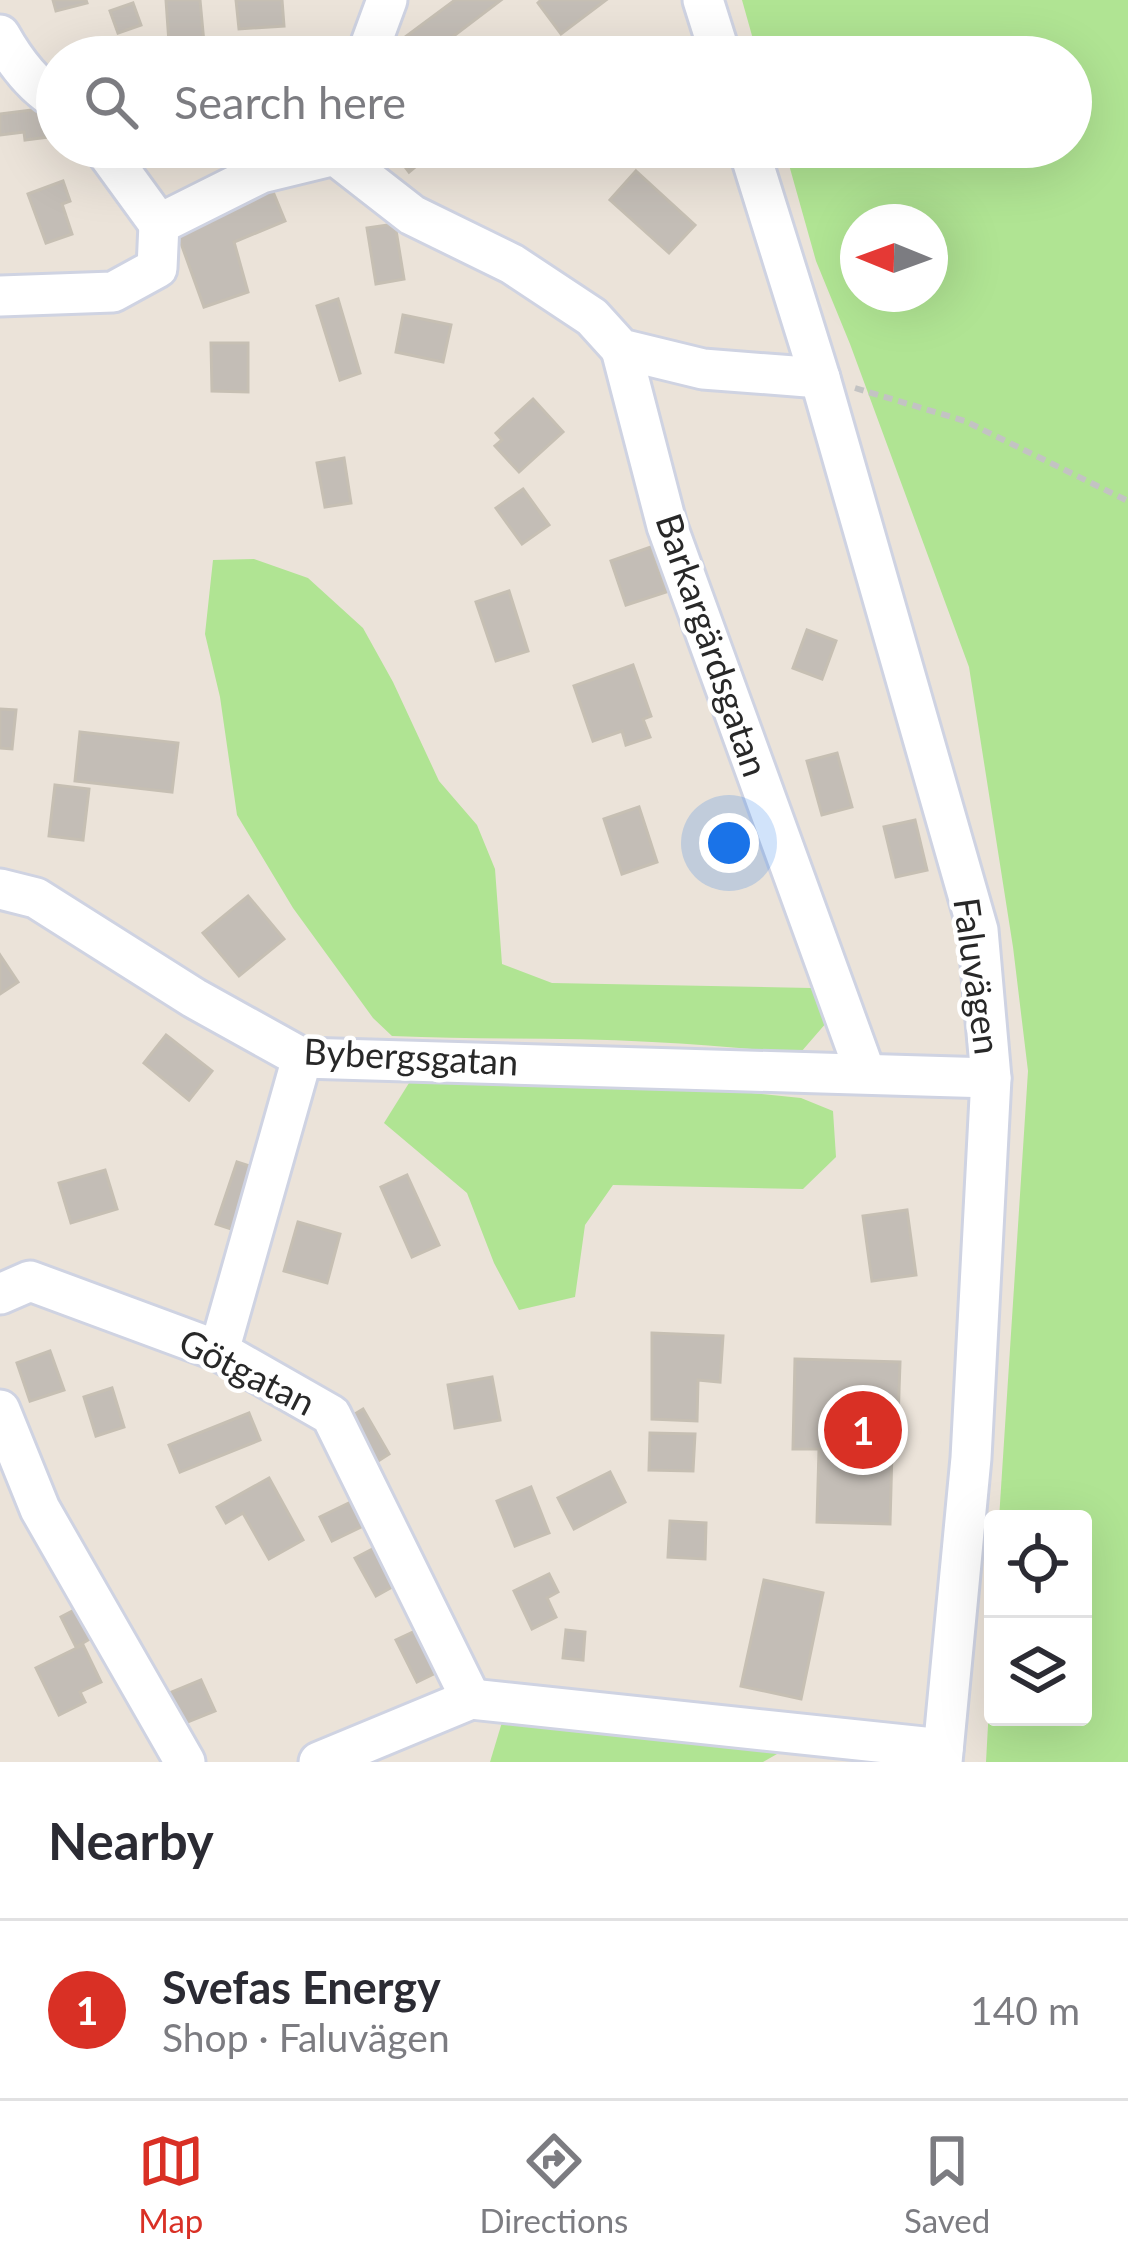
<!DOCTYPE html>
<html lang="en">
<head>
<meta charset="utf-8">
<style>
  :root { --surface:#fff; --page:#f2f2f3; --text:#2b2b33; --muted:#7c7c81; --line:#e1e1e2; --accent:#d93025 }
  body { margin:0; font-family:Lato,sans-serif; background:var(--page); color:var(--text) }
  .controls { position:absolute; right:36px; bottom:36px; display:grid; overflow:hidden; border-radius:12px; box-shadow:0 12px 48px #0002 }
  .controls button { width:108px; height:108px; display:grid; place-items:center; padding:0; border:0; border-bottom:3px solid var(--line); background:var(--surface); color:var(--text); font:60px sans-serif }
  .compass { position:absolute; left:840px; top:204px; width:108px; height:108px; border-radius:50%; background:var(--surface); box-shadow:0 12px 48px #0002; rotate:271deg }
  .you { position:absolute; left:729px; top:843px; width:42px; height:42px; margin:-30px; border:9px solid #fff; border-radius:50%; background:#1a73e8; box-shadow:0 0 0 18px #1a73e833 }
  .badge { display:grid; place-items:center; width:78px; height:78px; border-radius:50%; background:var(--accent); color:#fff; font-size:39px; font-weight:700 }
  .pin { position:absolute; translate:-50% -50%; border:6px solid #fff; box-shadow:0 3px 12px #0006 }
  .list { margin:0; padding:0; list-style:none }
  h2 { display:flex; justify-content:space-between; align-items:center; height:156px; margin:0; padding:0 48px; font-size:51px }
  h2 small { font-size:39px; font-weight:400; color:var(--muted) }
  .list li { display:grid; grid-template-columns:78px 1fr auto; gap:36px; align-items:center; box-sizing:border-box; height:180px; padding:0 48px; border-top:3px solid var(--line) }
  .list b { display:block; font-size:45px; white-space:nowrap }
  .list p { margin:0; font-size:39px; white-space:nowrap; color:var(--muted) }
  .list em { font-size:39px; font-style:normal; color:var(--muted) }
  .icon { flex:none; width:66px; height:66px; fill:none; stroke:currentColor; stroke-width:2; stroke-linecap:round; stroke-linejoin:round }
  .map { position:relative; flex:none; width:1128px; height:1762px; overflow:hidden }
  .search { position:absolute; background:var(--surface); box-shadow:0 12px 48px #0002; left:36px; right:36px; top:36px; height:132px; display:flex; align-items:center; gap:30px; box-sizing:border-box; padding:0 42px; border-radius:66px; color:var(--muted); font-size:45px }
  .sheet { height:336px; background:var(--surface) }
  nav { display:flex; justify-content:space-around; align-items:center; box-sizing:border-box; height:168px; border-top:3px solid var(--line); background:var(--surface); font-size:33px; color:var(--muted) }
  nav a { display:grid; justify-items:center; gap:6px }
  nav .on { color:var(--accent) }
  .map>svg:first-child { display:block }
  .green { fill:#b0e493; fill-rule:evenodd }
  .building { fill:#c3bdb6; stroke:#c6bfb3; stroke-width:3 }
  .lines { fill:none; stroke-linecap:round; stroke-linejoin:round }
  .minor-casing { stroke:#cfd3e2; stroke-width:45 }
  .path { stroke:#c3c3c3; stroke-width:6; stroke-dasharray:9 6; stroke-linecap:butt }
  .minor { stroke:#fff; stroke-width:39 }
  .labels { text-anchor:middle; stroke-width:9; stroke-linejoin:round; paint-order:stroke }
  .street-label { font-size:36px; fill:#282828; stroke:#fff }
</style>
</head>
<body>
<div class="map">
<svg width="1128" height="1762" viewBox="0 0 1128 1762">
  <rect width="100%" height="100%" fill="#ebe3d9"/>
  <g class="green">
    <path d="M 742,0 L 1128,0 L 1128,1762 L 986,1762 L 993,1633 L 993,1717 L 1083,1717 L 1083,1519 L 999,1519 L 1028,1071 L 1013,947 L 969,667 L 850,344 L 816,261 L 784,147 L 1071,147 L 1071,57 L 758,57 ZM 858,222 L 930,222 L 930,294 L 858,294 Z"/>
    <path d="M 254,559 L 308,578 L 363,628 L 393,682 L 439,781 L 477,825 L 495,869 L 502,964 L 552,983 L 811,988 L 827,1022 L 801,1052 C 751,1050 702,1044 652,1042 C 566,1037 479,1040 392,1036 L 373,1018 L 293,908 L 237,815 L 220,697 L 205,634 L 213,560 Z"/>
    <path d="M 414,1075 L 702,1088 L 801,1098 L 833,1111 L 836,1157 L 803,1189 L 613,1185 L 585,1225 L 575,1297 L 519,1310 L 494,1263 L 467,1193 L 384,1123 Z"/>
    <path d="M 503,1719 L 731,1738 L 777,1754 L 763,1762 L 490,1762 Z"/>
  </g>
  <g class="building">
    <path d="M 53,0 L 86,0 L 87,3 L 56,11 Z"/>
    <path d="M 166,0 L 200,0 L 205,54 L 170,57 Z"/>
    <path d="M 236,0 L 282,0 L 284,26 L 239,29 Z"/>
    <path d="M 455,0 L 501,0 L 426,57 L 401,57 L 393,46 Z"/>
    <path d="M 541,0 L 606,0 L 561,34 L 538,3 Z"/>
    <path d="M 133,3 L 141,25 L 118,33 L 110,11 Z"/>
    <path d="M 99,39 L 106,57 L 79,57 L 76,48 Z"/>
    <path d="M 56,107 L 57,136 L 25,140 L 24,132 L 0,135 L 0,114 Z"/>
    <path d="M 150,147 L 181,147 L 155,158 Z"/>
    <path d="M 390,147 L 439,147 L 409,172 Z"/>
    <path d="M 456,147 L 486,147 L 467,161 Z"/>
    <path d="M 636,171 L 695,225 L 669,253 L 610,200 Z"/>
    <path d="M 63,181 L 70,201 L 62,204 L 72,234 L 46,243 L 28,194 Z"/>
    <path d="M 269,182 L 285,221 L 234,242 L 248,292 L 204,307 L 178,235 Z"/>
    <path d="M 395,224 L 404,279 L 376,284 L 367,228 Z"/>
    <path d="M 338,299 L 360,373 L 340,380 L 317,306 Z"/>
    <path d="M 403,315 L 451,325 L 443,362 L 396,352 Z"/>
    <path d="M 211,343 L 248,343 L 248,392 L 212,391 Z"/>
    <path d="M 533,399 L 563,432 L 519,472 L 495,446 L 502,440 L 496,433 Z"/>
    <path d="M 344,458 L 351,503 L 325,507 L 317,463 Z"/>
    <path d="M 523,489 L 549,525 L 522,544 L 496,508 Z"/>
    <path d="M 651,547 L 666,592 L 626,605 L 611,561 Z"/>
    <path d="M 509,591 L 528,651 L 496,661 L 476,602 Z"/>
    <path d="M 807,630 L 836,641 L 822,679 L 793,668 Z"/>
    <path d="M 633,665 L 651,716 L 643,719 L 650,737 L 626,745 L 622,731 L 593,741 L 574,686 Z"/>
    <path d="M 0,709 L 16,710 L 12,749 L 0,748 Z"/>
    <path d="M 80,732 L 178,743 L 172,792 L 75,781 Z"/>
    <path d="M 837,753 L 852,807 L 822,815 L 807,761 Z"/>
    <path d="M 55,785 L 89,789 L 83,840 L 49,836 Z"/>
    <path d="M 639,807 L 657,862 L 622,874 L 604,819 Z"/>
    <path d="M 915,820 L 927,870 L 896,877 L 884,827 Z"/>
    <path d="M 248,896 L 284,939 L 239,976 L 203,933 Z"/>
    <path d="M 0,955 L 18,982 L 0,994 Z"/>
    <path d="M 166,1035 L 212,1071 L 189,1100 L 144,1063 Z"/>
    <path d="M 237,1162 L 265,1171 L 244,1233 L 216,1224 Z"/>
    <path d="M 105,1170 L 117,1209 L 71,1223 L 59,1183 Z"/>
    <path d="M 407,1175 L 439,1245 L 412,1257 L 381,1187 Z"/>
    <path d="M 907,1210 L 916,1275 L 872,1281 L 863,1216 Z"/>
    <path d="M 298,1222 L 340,1234 L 327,1283 L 284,1271 Z"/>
    <path d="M 652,1333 L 723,1336 L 720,1382 L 698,1380 L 697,1421 L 652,1419 Z"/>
    <path d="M 50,1351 L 64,1390 L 30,1401 L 17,1363 Z"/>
    <path d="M 795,1359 L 900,1362 L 897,1451 L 892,1451 L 890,1524 L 817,1522 L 819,1449 L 793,1449 Z"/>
    <path d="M 492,1377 L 500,1420 L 455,1428 L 448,1385 Z"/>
    <path d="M 112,1388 L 124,1427 L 96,1436 L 84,1397 Z"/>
    <path d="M 363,1409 L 389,1454 L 372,1465 L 345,1420 Z"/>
    <path d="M 249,1413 L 260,1440 L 180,1472 L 169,1445 Z"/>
    <path d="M 650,1433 L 695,1434 L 693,1471 L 649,1470 Z"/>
    <path d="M 610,1472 L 625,1502 L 574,1529 L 558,1498 Z"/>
    <path d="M 269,1478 L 303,1540 L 269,1559 L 243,1513 L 226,1523 L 217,1507 Z"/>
    <path d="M 531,1487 L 549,1533 L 515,1546 L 497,1501 Z"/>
    <path d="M 351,1502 L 363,1526 L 332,1541 L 320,1517 Z"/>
    <path d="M 670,1521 L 706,1523 L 705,1559 L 668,1557 Z"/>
    <path d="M 382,1544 L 403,1581 L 376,1596 L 355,1558 Z"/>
    <path d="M 549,1574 L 558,1592 L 547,1598 L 556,1617 L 532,1629 L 514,1591 Z"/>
    <path d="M 764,1580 L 823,1593 L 801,1699 L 741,1686 Z"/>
    <path d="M 80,1607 L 95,1636 L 76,1647 L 61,1617 Z"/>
    <path d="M 428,1625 L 448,1667 L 417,1682 L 396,1640 Z"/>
    <path d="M 566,1630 L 585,1632 L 583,1660 L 563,1658 Z"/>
    <path d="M 83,1645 L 101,1682 L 80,1692 L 85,1702 L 59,1715 L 36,1668 Z"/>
    <path d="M 201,1680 L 215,1711 L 175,1727 L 162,1696 Z"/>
  </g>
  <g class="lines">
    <g class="minor-casing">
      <g id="minor">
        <path d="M 703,0 L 721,57"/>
        <path d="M 0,35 C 14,60 32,85 57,100"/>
        <path d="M 366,57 L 387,0"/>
        <path d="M 103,147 L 159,224"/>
        <path d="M 748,147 L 820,378 L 978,930 L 991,1078 L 971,1458 L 942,1762"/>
        <path d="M 335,155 L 412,215 L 512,264 L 592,317 L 621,349 L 703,369 L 820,378"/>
        <path d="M 0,296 L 113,292 L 157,268 L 159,224 L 261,173 L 335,155 L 337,147"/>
        <path d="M 621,349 L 667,526 L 865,1072"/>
        <path d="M 0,889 L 36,898 L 194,998 L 302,1058 L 991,1078"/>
        <path d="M 0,1294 L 30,1281 L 219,1351 L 331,1415 L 471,1699"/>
        <path d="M 219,1351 L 302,1058"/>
        <path d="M 0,1410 L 40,1509 L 185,1762"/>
        <path d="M 319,1762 L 471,1699 L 943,1749"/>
      </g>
    </g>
    <path class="path" d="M 855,388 L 965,421 L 1128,501"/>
    <use href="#minor" class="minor"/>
  </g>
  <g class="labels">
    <g class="street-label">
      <text transform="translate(712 645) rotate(71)" y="13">Barkargärdsgatan</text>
      <text transform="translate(977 976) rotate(82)" y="13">Faluvägen</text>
      <text transform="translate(411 1057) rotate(3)" y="13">Bybergsgatan</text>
      <text transform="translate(247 1372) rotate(27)" y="13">Götgatan</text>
    </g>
  </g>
</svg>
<div class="controls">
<button><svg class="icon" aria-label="locate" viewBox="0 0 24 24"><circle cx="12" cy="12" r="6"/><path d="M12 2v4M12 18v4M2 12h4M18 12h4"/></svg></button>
<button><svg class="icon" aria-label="layers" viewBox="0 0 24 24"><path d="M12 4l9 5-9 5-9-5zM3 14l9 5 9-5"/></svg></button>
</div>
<svg class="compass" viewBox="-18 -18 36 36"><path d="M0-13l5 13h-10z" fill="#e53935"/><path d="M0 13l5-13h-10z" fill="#7c7c81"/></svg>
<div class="you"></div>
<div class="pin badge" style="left:863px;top:1430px">1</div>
<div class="search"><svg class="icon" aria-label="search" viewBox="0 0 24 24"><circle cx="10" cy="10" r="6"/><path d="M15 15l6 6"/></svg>Search here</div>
</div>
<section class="sheet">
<h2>Nearby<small></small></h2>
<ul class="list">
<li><span class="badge">1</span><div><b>Svefas Energy</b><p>Shop · Faluvägen</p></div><em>140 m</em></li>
</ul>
</section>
<nav>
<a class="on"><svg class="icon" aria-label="map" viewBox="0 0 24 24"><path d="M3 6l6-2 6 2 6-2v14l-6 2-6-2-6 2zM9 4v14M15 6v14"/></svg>Map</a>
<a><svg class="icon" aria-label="directions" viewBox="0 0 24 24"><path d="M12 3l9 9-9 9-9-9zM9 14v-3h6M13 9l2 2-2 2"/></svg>Directions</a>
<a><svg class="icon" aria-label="saved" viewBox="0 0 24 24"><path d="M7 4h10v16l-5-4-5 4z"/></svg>Saved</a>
</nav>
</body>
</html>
